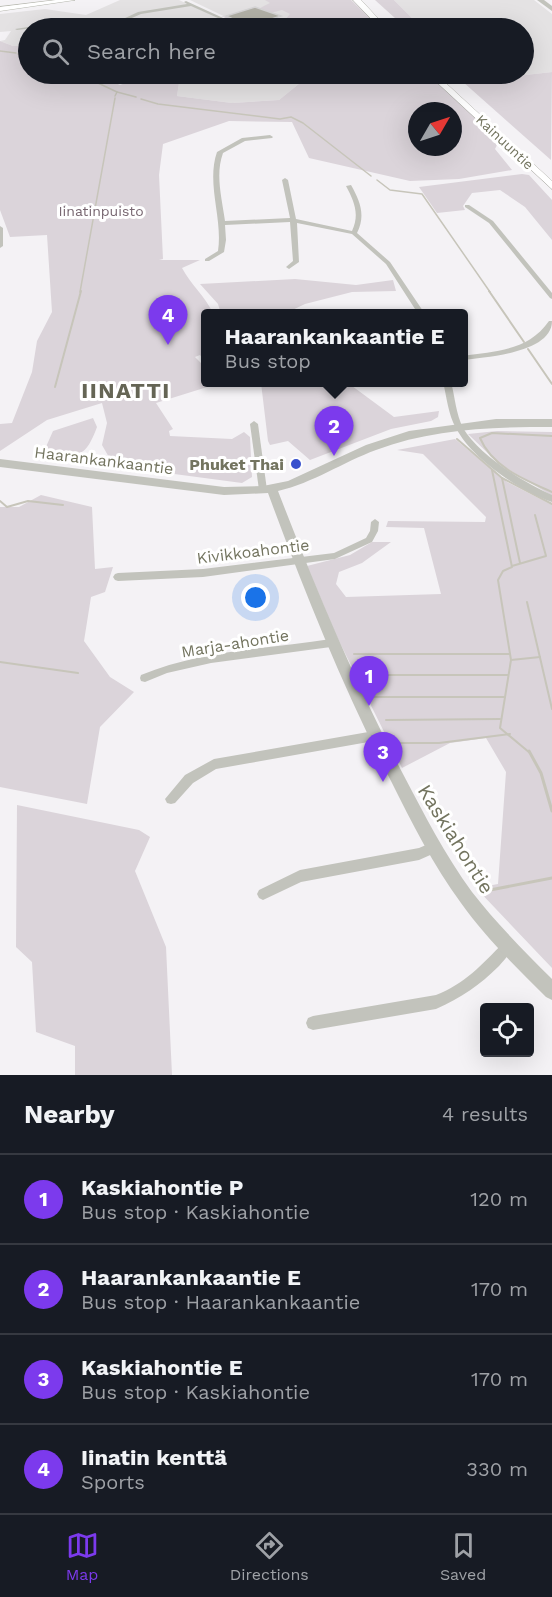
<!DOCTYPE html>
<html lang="en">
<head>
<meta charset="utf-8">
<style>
  :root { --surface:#171b24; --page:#20242c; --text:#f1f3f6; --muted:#9ea1a6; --line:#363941; --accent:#7c3aed }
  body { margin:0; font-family:"Work Sans",sans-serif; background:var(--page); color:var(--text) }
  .controls { position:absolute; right:18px; bottom:18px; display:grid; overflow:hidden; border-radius:6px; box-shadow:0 6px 24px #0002 }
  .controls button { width:54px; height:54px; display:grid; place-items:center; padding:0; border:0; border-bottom:2px solid var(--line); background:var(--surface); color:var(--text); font:30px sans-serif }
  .compass { position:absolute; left:408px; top:102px; width:54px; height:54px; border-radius:50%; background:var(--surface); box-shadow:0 6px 24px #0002; rotate:51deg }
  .you { position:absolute; left:256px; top:598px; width:21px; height:21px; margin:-15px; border:4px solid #fff; border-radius:50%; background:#1a73e8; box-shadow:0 0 0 9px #1a73e833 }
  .badge { display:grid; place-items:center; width:39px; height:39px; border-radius:50%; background:var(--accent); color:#fff; font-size:20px; font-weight:700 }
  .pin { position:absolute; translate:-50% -50px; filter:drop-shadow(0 2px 3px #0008) }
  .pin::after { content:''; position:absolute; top:32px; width:21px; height:18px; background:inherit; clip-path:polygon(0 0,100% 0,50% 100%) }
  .popup { position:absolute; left:201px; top:309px; width:267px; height:78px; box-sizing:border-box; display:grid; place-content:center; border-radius:6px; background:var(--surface); filter:drop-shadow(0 2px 4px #0005); font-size:20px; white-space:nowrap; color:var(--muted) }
  .popup b { font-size:22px; color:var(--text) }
  .popup::after { content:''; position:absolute; left:50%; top:100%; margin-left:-12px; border:12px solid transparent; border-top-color:var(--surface) }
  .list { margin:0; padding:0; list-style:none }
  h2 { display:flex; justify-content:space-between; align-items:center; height:78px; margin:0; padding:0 24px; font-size:26px }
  h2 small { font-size:20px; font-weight:400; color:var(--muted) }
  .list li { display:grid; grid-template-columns:39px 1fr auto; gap:18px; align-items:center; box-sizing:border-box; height:90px; padding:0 24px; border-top:2px solid var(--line) }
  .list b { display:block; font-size:22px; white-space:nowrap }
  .list p { margin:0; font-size:20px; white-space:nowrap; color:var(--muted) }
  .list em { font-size:20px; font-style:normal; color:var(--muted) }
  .icon { flex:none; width:33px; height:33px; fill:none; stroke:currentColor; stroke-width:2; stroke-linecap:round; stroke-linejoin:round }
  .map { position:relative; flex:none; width:552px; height:1075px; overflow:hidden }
  .search { position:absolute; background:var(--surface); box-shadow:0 6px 24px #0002; left:18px; right:18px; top:18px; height:66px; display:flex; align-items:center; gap:15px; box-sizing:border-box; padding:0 21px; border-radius:33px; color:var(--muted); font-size:22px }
  .sheet { height:438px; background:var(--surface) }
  nav { display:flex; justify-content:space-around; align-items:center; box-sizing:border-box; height:84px; border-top:2px solid var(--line); background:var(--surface); font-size:16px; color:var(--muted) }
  nav a { display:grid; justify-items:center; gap:3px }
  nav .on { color:var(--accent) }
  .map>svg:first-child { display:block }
  .built { fill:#e4e2e3 }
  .green { fill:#dbd4da; fill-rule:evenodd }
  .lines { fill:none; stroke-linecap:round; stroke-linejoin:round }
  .stream-far2 { stroke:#c7c5ba; stroke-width:1.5 }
  .stream-far1 { stroke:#c7c5ba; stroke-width:2 }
  .stream { stroke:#c7c5ba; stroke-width:3 }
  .building { fill:#b2b1a7; stroke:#d6d5d6; stroke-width:1.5 }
  .secondary-casing { stroke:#b5b6ad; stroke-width:1 }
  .trunk-casing { stroke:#b4b4ae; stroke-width:1 }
  .minor { fill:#c2c3bc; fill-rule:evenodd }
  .tertiary { fill:#c2c3bc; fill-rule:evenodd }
  .secondary { fill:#fff; fill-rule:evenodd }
  .trunk { fill:#fff; fill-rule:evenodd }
  .poi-dot { fill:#3951cd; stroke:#fff; stroke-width:2 }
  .labels { text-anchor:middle; stroke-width:6; stroke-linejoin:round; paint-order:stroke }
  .far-street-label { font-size:14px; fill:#73745f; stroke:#fff }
  .far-park-label { font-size:14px; fill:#776670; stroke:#fff }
  .street-label { font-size:16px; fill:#73745f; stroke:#fff }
  .poi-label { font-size:16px; font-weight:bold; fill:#73745f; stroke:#fff; text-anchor:end }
  .near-street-label { font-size:20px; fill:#73745f; stroke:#fff }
  .district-label { font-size:22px; font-weight:bold; letter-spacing:1.5px; fill:#656555; stroke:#fff }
</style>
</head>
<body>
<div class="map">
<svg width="552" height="1075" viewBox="0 0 552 1075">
  <rect width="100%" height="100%" fill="#f4f2f5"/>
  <g class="built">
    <path d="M 120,0 L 179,0 L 229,23 L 234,21 L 190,0 L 266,0 L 293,12 L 302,28 L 28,28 L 28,46 L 13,46 L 0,41 L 5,40 L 11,31 L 0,32 L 0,14 L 45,9 L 86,15 Z"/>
    <path d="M 394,0 L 534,0 L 552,14 L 552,72 L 480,80 L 472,74 L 524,74 L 524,28 L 422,28 Z"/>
    <path d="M 187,74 L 311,74 L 279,100 L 232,103 L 177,96 L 179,83 Z"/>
  </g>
  <g class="green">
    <path d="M 265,0 L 351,0 L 380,28 L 288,28 L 284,21 L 290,14 L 282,10 L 239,21 L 249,28 L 221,16 C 244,20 249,13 270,3 Z"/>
    <path d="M 375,0 L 394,0 L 422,28 L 406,28 Z"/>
    <path d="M 0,41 L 13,46 L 28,46 L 28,74 L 95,74 L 120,85 L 150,74 L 187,74 L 179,83 L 177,96 L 232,103 L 279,100 L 311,74 L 427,74 L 470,112 L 497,145 L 495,149 L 512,170 L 459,179 L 410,181 L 309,158 L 292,122 L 229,121 L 163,144 L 159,175 L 163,259 L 159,260 L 200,260 L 182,268 C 191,285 205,296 213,313 L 205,314 L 205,362 L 200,355 L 195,357 L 205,367 L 205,382 L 220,383 L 156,403 L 173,429 L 169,431 L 170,436 L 232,439 L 244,432 L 250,437 L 252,477 L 242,483 L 114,466 L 102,445 L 107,423 L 102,403 L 47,420 L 0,451 L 0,424 L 12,423 L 32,372 L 37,341 L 52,312 L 47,235 L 10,237 L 0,210 ZM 417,111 L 453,111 L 453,147 L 417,147 Z"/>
    <path d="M 552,72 L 551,160 L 454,74 L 472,74 L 480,80 Z"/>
    <path d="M 522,174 L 529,175 L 552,200 L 552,240 L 525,207 L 500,190 L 472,193 L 463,206 L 465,210 L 437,213 L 419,187 Z"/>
    <path d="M 295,279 L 356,285 L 393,280 L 396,291 L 352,292 L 305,304 L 286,313 L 221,314 L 218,304 L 200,284 Z"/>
    <path d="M 261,383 L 348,383 L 394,417 L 439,411 L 438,417 L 431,421 L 391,429 L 310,460 L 288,441 L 270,445 L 268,441 Z"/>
    <path d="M 93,418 L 97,427 C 85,459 79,456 47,454 L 45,449 L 53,431 Z"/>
    <path d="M 497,431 L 552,432 L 552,496 L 498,463 L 468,434 Z"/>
    <path d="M 455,439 L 507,482 L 552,505 L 552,968 L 476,888 L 498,884 L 506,772 L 486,738 L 450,743 L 402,768 L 337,637 L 307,566 L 350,555 L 372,542 L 391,542 L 362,563 L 339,572 L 336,584 L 346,597 L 441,594 L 424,528 L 386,527 L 388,521 L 485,522 L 486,517 L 423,454 L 397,450 Z"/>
    <path d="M 41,495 L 92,507 L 95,569 L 113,567 L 105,592 L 91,597 L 84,641 L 110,677 L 134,692 L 100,727 L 87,804 L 0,787 L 0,507 L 19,507 Z"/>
    <path d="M 17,805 L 139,830 L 150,837 L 135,871 L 166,947 L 172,1075 L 75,1075 L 75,1046 L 36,1032 L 32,962 L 16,947 Z"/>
  </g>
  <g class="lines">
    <g class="stream-far2">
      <path d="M 0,51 L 16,53"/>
      <path d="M 18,54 L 28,55"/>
      <path d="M 79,74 L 117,92 L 115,96"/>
      <path d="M 117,92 L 136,97"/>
      <path d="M 141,99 L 158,104 L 280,119 L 291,117 L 303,123 L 371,176"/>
      <path d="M 377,180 L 390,190 L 422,194 L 490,292"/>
      <path d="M 80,292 L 115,98"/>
    </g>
    <g class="stream-far1">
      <path d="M 489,291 L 524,342"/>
      <path d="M 528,349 L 552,384"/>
      <path d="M 55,387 L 81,291"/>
      <path d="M 552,436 L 492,433 L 480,438 C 492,467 525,480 552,492"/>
      <path d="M 457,439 L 502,478 L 552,504"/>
      <path d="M 492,470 L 512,567 L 503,571 L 498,580 L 511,660 L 500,728 L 530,753"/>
      <path d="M 502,478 L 520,563"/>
      <path d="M 0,501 L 7,507 L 28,501 L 63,505"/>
      <path d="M 512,566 L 546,556 L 535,515"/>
      <path d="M 527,602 L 552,709"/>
      <path d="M 354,654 L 510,654"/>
      <path d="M 511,660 L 540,657"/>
      <path d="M 0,662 L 78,673"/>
      <path d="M 360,675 L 508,675"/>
      <path d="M 374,697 L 504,697"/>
      <path d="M 386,720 L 500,719"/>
      <path d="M 393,743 L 439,743 L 510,734"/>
    </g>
    <g class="stream">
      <path d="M 529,751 L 541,773 L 552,811"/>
      <path d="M 485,891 L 552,878"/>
    </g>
  </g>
  <path class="building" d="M 255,7 L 281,16 L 249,26 L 226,16 Z"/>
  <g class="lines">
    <g class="secondary-casing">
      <path id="secondary" d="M 56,0 L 75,0 L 0,11 L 0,7 Z"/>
    </g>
    <g class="trunk-casing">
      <g id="trunk">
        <path d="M 353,0 L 361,0 L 387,28 L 380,28 Z"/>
        <path d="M 428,74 L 436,74 L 552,181 L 552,189 Z"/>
      </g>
    </g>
    <g class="minor">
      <path d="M 186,1 L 245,28 L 240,28 L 191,6 L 141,14 L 109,28 L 104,28 L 138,12 L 187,4 L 184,2 Z"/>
      <path d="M 41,25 L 62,28 L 41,27 L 17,30 L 15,29 Z"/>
      <path d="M 270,135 L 273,137 L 272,138 L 245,141 L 223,153 C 215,175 222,198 225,221 L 290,218 L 282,180 L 285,178 L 288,180 L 296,219 L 352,231 C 360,214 354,201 346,186 L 351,185 C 360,201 366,215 357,233 L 390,262 L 425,314 L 367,314 L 370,312 L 415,309 L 386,264 L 352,234 L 297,223 L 299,262 L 289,269 L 286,267 L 293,261 L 290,222 L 225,225 L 226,240 L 224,252 L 209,261 L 205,261 L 205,259 L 218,251 C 223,218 206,184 217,152 L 242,138 Z"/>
      <path d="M 465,205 L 469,205 L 493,221 L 552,293 L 552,299 L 550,298 L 489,223 L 465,207 Z"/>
      <path d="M 0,226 L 3,228 L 3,246 L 0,248 Z"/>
      <path d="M 549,321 L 552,321 C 552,353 486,357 463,360 L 463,356 C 496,351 528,351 549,321 Z"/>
      <path d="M 443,382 L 451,382 C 455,397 456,414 463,428 C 479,455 524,483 552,495 L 552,502 C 520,491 472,459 456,428 C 448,414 447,398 443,382 Z"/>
      <path d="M 254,421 L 258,424 L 267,490 L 263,493 L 259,490 L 250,424 Z"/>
      <path d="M 375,519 L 379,522 L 378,531 L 372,542 L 335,559 L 203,577 L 118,581 L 115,580 L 113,577 L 115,574 L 118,573 L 203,569 L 334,553 L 366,538 L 370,531 L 371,522 Z"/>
      <path d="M 331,639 L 335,640 L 336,643 L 335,646 L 331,647 L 211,663 L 167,673 L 145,682 L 141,681 L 140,678 L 141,675 C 202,650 267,649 331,639 Z"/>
      <path d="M 374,731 L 378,733 L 379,736 L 378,739 L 374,741 L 216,769 L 193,783 L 175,803 L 171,804 L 167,803 L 165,799 L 185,775 L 214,759 Z"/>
      <path d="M 433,842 L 437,844 L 439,848 L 437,852 L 419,860 L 301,882 L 263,900 L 259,898 L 257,894 L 259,890 L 300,870 L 419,848 Z"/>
      <path d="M 507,941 L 511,943 L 513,947 C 510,954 504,960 499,966 C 480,985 461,998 436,1009 L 313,1030 L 308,1028 L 306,1023 L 308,1018 L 313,1016 L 436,995 C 463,985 483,964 503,943 Z"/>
    </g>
    <g class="tertiary">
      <path d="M 537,0 L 544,0 L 552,6 L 552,11 Z"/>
      <path d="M 496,419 L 552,419 L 552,427 C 492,427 432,429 376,450 C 343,462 313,483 278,491 C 315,587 355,683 403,774 C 424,814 445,855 472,892 C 496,923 524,951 552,979 L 552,1000 L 546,997 C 516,967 485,937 461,903 C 433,865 412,823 391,781 C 343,688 304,591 268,493 L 224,495 L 0,467 L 0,459 L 224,487 L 263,486 L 288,481 L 366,445 L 409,431 Z"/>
    </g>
    <use href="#secondary" class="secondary"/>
    <use href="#trunk" class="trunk"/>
  </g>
  <circle class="poi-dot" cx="296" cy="464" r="6"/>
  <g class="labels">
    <g class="far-street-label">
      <text transform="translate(505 142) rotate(43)" y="5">Kainuuntie</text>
    </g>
    <g class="far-park-label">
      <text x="101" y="216">Iinatinpuisto</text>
    </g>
    <g class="street-label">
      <text transform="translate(104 460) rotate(7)" y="6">Haarankankaantie</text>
      <text transform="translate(253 551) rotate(-7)" y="6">Kivikkoahontie</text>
      <text transform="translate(235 643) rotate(-9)" y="6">Marja-ahontie</text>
    </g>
    <g class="poi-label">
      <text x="284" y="470">Phuket Thai</text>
    </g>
    <g class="near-street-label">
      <text transform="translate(456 839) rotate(58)" y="7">Kaskiahontie</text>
    </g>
    <g class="district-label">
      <text x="126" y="398">IINATTI</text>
    </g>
  </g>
</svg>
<div class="controls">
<button><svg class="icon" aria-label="locate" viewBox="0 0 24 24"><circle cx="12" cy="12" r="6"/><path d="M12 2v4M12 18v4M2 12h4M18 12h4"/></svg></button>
</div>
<svg class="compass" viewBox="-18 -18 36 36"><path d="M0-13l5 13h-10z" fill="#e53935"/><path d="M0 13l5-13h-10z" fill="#9ea1a6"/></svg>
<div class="you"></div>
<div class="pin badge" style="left:369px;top:706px">1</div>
<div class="pin badge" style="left:334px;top:456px">2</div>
<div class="popup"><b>Haarankankaantie E</b>Bus stop</div>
<div class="pin badge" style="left:383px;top:782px">3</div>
<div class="pin badge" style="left:168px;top:345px">4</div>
<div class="search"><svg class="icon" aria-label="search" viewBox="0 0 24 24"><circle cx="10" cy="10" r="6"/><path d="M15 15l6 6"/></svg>Search here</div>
</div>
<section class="sheet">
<h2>Nearby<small>4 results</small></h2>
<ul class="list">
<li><span class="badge">1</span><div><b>Kaskiahontie P</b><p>Bus stop · Kaskiahontie</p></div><em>120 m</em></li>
<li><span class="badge">2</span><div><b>Haarankankaantie E</b><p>Bus stop · Haarankankaantie</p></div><em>170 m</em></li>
<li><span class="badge">3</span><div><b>Kaskiahontie E</b><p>Bus stop · Kaskiahontie</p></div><em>170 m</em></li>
<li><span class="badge">4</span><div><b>Iinatin kenttä</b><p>Sports</p></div><em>330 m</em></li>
</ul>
</section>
<nav>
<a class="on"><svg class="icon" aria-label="map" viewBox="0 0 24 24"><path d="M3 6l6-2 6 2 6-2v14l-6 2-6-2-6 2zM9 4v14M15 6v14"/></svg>Map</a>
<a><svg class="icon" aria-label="directions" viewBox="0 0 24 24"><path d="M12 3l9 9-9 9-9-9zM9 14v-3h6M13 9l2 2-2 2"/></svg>Directions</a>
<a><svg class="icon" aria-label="saved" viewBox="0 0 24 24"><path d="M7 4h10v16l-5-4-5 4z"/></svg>Saved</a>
</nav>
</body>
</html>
